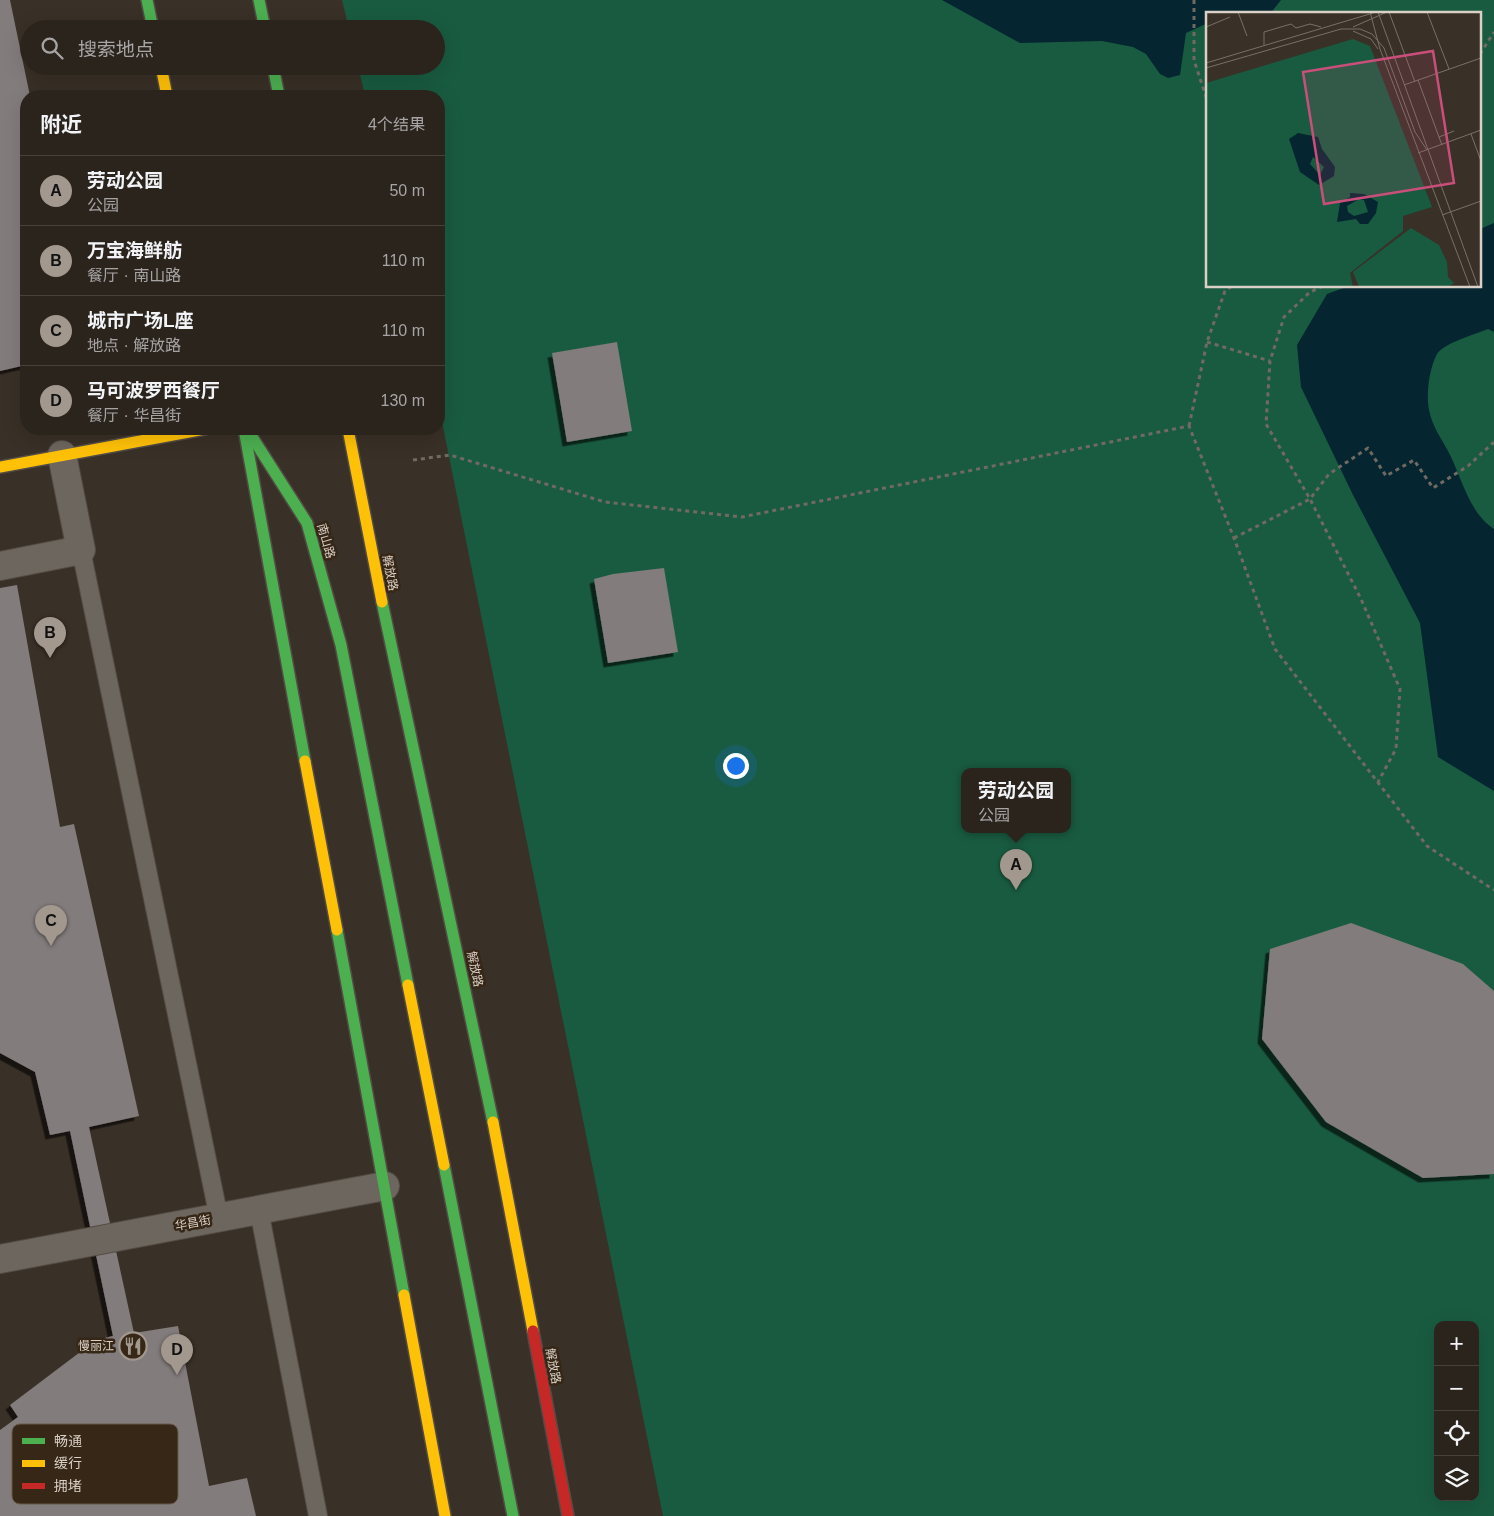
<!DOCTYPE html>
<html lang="zh">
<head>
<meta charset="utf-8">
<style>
  :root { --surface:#2b241d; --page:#37302a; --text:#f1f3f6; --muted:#a6a4a4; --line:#47413b; --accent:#a2988e }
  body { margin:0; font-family:Helvetica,"Noto Sans SC",sans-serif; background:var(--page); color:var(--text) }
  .controls { position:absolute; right:15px; bottom:15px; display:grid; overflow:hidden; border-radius:10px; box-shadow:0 5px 20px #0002 }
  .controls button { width:45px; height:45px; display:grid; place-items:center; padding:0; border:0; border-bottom:1px solid var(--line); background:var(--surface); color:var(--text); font:25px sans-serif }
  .you { position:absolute; left:735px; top:765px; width:18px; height:18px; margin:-12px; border:4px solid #fff; border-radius:50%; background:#1a73e8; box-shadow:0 0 0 8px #1a73e833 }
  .badge { display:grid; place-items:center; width:32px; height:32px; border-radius:50%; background:var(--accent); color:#111; font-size:16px; font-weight:700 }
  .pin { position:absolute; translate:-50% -41px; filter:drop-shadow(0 1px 2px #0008) }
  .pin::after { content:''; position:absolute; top:26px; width:18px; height:15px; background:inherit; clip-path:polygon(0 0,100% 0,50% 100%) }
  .popup { position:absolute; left:961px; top:768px; width:110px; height:65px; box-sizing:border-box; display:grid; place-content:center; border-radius:10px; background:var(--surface); filter:drop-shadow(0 1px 4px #0005); font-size:16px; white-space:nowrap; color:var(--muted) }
  .popup b { font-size:19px; color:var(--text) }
  .popup::after { content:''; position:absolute; left:50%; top:100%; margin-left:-10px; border:10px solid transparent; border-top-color:var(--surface) }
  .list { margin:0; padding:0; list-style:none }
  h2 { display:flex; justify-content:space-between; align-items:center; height:65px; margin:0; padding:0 20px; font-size:21px }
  h2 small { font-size:16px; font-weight:400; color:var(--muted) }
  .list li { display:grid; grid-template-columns:32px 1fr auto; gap:15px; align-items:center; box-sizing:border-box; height:70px; padding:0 20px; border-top:1px solid var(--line) }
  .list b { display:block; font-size:19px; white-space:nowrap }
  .list p { margin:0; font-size:16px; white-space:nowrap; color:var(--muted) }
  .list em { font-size:16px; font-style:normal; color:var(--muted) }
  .icon { flex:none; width:28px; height:28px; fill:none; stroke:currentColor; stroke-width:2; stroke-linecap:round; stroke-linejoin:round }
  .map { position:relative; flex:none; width:1494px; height:1516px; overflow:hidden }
  .search { position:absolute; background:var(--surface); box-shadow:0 5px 20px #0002; left:20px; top:20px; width:425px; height:55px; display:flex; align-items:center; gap:12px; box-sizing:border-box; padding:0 18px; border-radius:28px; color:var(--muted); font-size:19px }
  .panel { position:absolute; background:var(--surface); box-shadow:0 5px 20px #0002; left:20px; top:90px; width:425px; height:345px; border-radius:20px }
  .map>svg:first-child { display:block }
  .green { fill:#195b40; fill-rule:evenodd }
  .water { fill:#052531 }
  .building { fill:#837b7b; filter:url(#shadow) }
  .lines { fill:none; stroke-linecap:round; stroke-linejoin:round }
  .lane-casing { stroke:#534c44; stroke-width:20 }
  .street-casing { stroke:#534c44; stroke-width:30 }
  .fast-casing { stroke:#534c44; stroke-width:14 }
  .slow-casing { stroke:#534c44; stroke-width:14 }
  .jam-casing { stroke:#534c44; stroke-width:14 }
  .path { stroke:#706a63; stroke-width:3; stroke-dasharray:4 4; stroke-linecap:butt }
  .lane { stroke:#6d665f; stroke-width:18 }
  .street { stroke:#6d665f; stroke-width:28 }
  .fast { stroke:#4caf50; stroke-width:11 }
  .slow { stroke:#ffc107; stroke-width:11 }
  .jam { stroke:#c62828; stroke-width:11 }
  .labels { text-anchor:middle; stroke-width:5; stroke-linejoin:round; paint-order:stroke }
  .street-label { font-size:12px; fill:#dad0c6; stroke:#362717 }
  .poi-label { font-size:12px; fill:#dad0c6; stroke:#362717; text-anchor:end }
  .inset-road { fill:none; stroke:#797067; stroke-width:1 }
  .view { fill:#c94f7b; fill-opacity:0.15; stroke:#c94f7b; stroke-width:2.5 }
  .inset-edge { fill:none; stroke:#dad0c6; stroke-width:2.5 }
  .key { fill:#362717; stroke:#675a4c; stroke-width:1 }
  .key-label { font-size:14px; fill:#dad0c6 }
</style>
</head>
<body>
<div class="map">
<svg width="1494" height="1516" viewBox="0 0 1494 1516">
  <defs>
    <filter id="shadow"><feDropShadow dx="-4.5" dy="4.5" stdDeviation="0" flood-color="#0009"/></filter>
  </defs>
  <rect width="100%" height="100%" fill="#393027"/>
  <path class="green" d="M 342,0 L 1494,0 L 1494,1516 L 663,1516 L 439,407 L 439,96 L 365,96 L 358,66 L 436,66 L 436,29 L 349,29 ZM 1208,14 L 1480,14 L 1480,286 L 1208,286 ZM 965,771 L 1067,771 L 1067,829 L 965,829 ZM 1438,1325 L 1475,1325 L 1475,1497 L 1438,1497 Z"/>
  <g class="water">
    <path d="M 942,0 L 1281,0 L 1270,14 L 1208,14 L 1208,23 L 1186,33 L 1180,75 L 1168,78 L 1160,74 L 1146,54 L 1133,47 L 1102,41 L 1020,43 Z"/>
    <path d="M 1494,223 L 1494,332 L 1488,329 C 1476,334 1444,343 1437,354 C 1429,369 1426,394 1429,410 C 1432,426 1441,438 1448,451 C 1462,477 1468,512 1494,529 L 1494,791 L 1438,757 L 1420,623 L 1353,495 L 1301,387 L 1297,345 L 1327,294 L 1349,286 L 1480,286 L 1480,229 Z"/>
  </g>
  <g class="building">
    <path d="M 0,0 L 10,0 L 30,96 L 26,96 L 26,365 L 0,371 Z"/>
    <path d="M 617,342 L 632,431 L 567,442 L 552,353 Z"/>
    <path d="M 664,568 L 678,652 L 608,663 L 594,579 L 613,574 Z"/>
    <path d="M 17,585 L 60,827 L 74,824 L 139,1116 L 89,1127 L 134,1333 L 178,1326 L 209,1486 L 247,1478 L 256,1516 L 0,1516 L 0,1430 L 18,1417 L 10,1405 L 96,1340 L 113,1336 L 70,1131 L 50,1135 L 35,1072 L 0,1053 L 0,588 Z"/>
    <path d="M 1351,923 L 1463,964 L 1494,991 L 1494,1174 L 1423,1178 L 1326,1122 L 1262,1039 L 1270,949 Z"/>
  </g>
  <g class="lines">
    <g class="lane-casing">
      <g id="lane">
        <path d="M 81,550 L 219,1218"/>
        <path d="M 259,1210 L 318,1516"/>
      </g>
    </g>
    <g class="street-casing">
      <g id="street">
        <path d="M 0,566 L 81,550 L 62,455"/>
        <path d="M 0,1259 L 385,1186"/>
      </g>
    </g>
    <g class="fast-casing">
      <g id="fast">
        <path d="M 147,0 L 153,29"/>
        <path d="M 259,0 L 265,29"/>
        <path d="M 273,66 L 279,96"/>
        <path d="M 244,429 L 305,761"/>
        <path d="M 247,429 L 307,523 L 341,645 L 408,985"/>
        <path d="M 382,602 L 493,1122"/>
        <path d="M 337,930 L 404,1295"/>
        <path d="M 444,1165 L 513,1516"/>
      </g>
    </g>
    <g class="slow-casing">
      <g id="slow">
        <path d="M 161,66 L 167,96"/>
        <path d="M 348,429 L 382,602"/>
        <path d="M 0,467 L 205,429"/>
        <path d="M 305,761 L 337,930"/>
        <path d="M 408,985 L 444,1165"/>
        <path d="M 493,1122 L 533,1331"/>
        <path d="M 404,1295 L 445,1516"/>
      </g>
    </g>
    <g class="jam-casing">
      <path id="jam" d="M 533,1331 L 568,1516"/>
    </g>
    <g class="path">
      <path d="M 1194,0 L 1194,60 L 1208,103"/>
      <path d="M 1480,54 L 1494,32"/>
      <path d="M 1323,286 L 1310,292 L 1284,317 L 1270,361 L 1266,424 L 1310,499 L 1361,599 L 1400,689 L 1396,749 L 1378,782"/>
      <path d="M 1207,342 L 1270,361"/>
      <path d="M 1189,426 L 1207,342 L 1225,291 L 1232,286"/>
      <path d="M 413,460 L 450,455 L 605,502 L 742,517 L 1189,426 L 1234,538 L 1275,649 L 1427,846 L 1494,890"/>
      <path d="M 1234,538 L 1310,499 L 1329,474 L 1368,448 L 1386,476 L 1414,460 L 1433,488 L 1468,466 L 1494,442"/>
    </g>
    <use href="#lane" class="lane"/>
    <use href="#street" class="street"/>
    <use href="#fast" class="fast"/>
    <use href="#slow" class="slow"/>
    <use href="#jam" class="jam"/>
  </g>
  <defs>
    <g id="restaurant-ring" transform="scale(1.4375)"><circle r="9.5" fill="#362717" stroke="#a2988e" stroke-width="1.5"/><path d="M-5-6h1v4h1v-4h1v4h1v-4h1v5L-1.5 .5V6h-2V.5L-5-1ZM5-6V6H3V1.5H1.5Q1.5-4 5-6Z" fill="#a2988e"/></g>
  </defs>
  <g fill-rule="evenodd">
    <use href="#restaurant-ring" x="133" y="1346"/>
  </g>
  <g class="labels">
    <g class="street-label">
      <text transform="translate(326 541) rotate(74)" y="4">南山路</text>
      <text transform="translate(390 573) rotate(79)" y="4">解放路</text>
      <text transform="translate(475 969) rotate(78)" y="4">解放路</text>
      <text transform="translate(193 1223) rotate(-11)" y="4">华昌街</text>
      <text transform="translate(553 1366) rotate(79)" y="4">解放路</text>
    </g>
    <g class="poi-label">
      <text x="114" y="1350">慢丽江</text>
    </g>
  </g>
  <g transform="translate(1206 12)">
    <rect width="275" height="275" fill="#393027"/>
    <path d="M 147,27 L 164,34 L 226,195 L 197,204 L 197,219 L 144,261 L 147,275 L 0,275 L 0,71 ZM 205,216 L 233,233 L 241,250 L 242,265 L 248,271 L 242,275 L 153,275 L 147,260 Z" fill="#195b40"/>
    <path d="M 92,121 L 112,125 L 116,137 L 129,155 L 128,164 L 113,173 L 94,160 L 83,127 ZM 107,145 L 118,155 L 114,163 L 104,152 ZM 144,181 L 158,182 L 172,190 L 170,201 L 162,212 L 154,212 L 150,207 L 131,210 L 134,191 L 144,185 ZM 153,187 L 158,188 L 162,200 L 148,204 L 142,200 L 141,194 Z" fill="#052531" fill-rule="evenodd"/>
    <path class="inset-road" d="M 32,0 L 41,24M 164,0 L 174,37 L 264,275M 172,0 L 272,275M 183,0 L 209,70M 221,0 L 243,57M 0,15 L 24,5M 147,15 L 181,0M 147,19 L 165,27 L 172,37M 58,33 L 58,20 L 85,12 L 90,16 L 104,12 L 115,15M 0,51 L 167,1M 0,56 L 135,17 L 154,17 L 166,22 L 178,36 L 209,120 L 221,138M 212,68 L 233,125M 198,73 L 275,46M 265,122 L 275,149M 236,133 L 233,125 L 248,119M 212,141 L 275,118M 236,203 L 275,189"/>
    <path class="view" d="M 227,39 L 248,171 L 118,192 L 97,60 Z"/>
    <rect width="275" height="275" class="inset-edge"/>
  </g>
  <rect x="12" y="1424" width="166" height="80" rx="8" class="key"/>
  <rect x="22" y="1438" width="23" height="6" fill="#4caf50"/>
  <rect x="22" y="1460" width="23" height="7" fill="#ffc107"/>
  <rect x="22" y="1483" width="23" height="6" fill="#c62828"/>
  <g class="key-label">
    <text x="54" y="1446">畅通</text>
    <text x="54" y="1468">缓行</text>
    <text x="54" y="1491">拥堵</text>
  </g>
</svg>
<div class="controls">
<button>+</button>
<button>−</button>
<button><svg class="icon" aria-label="locate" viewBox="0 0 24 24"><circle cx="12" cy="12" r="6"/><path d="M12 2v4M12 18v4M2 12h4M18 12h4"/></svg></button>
<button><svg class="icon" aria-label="layers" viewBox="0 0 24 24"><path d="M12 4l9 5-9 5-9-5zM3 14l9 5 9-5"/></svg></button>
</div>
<div class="you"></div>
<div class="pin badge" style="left:1016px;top:890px">A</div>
<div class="popup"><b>劳动公园</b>公园</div>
<div class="pin badge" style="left:50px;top:658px">B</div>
<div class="pin badge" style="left:51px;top:946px">C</div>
<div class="pin badge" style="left:177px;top:1375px">D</div>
<div class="search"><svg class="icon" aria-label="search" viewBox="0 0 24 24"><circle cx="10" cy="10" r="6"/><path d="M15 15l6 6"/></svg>搜索地点</div>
<section class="panel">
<h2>附近<small>4个结果</small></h2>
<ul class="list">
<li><span class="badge">A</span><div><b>劳动公园</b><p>公园</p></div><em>50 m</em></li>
<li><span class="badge">B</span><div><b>万宝海鲜舫</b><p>餐厅 · 南山路</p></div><em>110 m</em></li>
<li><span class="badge">C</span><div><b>城市广场L座</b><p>地点 · 解放路</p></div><em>110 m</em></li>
<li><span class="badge">D</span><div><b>马可波罗西餐厅</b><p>餐厅 · 华昌街</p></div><em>130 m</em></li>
</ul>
</section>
</div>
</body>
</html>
